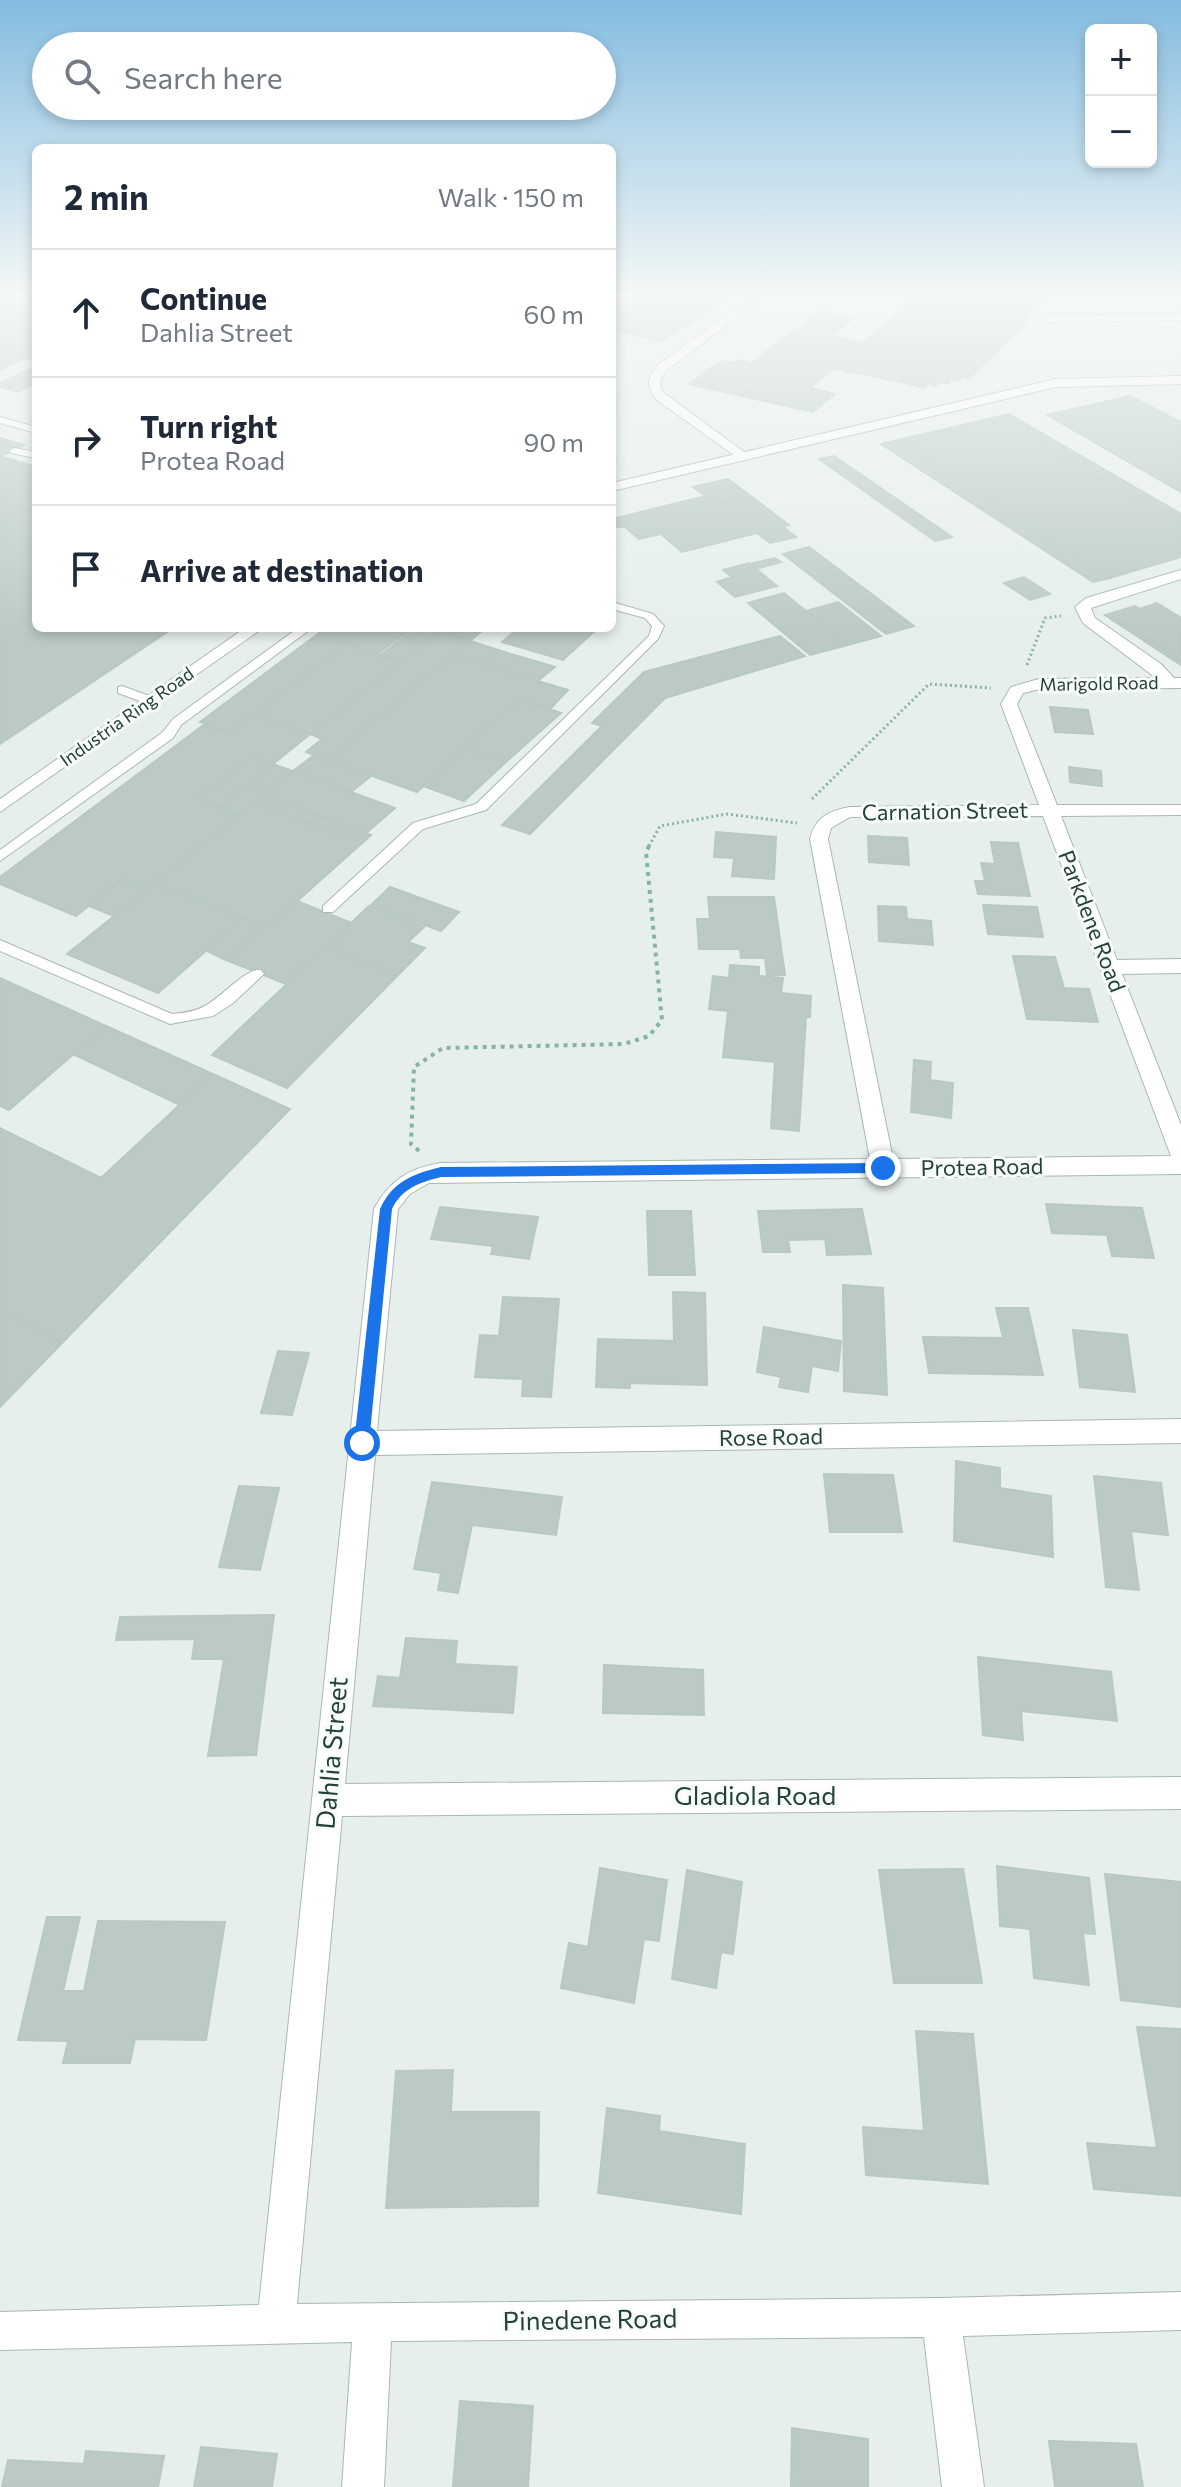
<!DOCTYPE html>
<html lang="en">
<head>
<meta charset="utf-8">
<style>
  :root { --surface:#fff; --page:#f2f2f3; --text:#1f2937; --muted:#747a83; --line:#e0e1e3 }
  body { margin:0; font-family:Commissioner,sans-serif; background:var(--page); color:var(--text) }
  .controls { position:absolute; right:24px; top:24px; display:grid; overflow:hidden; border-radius:12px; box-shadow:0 4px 12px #0003 }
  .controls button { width:72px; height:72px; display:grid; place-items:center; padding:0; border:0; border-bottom:2px solid var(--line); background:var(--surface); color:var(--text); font:40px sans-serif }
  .stop { position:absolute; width:24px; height:24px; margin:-18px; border:6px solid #1a73e8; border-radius:50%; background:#fff }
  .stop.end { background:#1a73e8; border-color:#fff; box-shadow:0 2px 8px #0008 }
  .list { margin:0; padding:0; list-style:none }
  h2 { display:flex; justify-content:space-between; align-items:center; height:104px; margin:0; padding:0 32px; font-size:34px }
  h2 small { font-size:26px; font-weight:400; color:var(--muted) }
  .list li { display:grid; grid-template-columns:52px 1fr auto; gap:24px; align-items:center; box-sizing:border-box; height:128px; padding:0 32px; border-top:2px solid var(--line) }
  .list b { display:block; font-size:30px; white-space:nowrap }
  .list p { margin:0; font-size:26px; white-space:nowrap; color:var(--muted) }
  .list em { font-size:26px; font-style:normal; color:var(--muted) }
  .icon { flex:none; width:44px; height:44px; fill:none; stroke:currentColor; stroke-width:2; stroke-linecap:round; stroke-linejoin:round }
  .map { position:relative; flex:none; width:1181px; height:2487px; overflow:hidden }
  .search { position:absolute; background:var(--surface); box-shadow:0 4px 12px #0003; left:32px; top:32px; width:584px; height:88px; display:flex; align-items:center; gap:20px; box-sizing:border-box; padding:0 28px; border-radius:44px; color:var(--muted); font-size:30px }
  .panel { position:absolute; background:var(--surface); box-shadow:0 4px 12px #0003; left:32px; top:144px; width:584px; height:488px; border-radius:12px }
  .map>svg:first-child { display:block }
  .building { fill:#bbcac4; stroke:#b8c9c2; stroke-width:2 }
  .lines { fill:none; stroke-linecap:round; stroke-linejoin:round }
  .service-casing { stroke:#a8b8b2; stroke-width:2 }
  .minor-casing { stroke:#a8b8b2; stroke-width:2 }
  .tertiary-casing { stroke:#a8b8b2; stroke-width:2 }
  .path-far1 { stroke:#86b3a5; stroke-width:3; stroke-dasharray:2 3; stroke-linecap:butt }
  .path { stroke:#86b3a5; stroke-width:4; stroke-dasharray:4 5; stroke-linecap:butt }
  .service { fill:#fff; fill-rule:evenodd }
  .minor { fill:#fff; fill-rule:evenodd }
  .tertiary { fill:#fff; fill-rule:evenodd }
  .route { fill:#1a73e8 }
  .labels { text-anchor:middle; stroke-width:6; stroke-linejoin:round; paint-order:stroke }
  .far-street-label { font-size:18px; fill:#24423a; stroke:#f7fbf9 }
  .street-label { font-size:22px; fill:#24423a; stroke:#f7fbf9 }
  .near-street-label { font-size:26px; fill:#24423a; stroke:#f7fbf9 }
</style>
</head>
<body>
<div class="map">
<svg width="1181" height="2487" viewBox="0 0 1181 2487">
  <rect width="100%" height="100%" fill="#e6efeb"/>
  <g class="building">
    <path d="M 612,291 L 695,291 L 725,297 L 663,341 L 612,330 Z"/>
    <path d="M 806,291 L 837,291 L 826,299 L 802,294 Z"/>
    <path d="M 870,291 L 971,291 L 1040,304 L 1024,320 Z"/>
    <path d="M 971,291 L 1052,291 L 1040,304 Z"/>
    <path d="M 913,300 L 1026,322 L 969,379 L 963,376 L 958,381 L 952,379 L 947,384 L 941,381 L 935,386 L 929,383 L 924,388 L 905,383 L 910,379 L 859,369 L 853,374 L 834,368 Z"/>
    <path d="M 2,302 L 36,310 L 36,360 L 0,353 Z"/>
    <path d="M 820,311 L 854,318 L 831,336 L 864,343 L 822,378 L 752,363 Z"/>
    <path d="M 0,353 L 23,359 L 0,370 Z"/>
    <path d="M 739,360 L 752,363 L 740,373 L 712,367 L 721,361 L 735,363 Z"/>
    <path d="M 752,363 L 822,378 L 810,388 L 740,373 Z"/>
    <path d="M 712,367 L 810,388 L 835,394 L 820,406 L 697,379 Z"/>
    <path d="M 33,368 L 36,369 L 36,384 L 13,377 Z"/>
    <path d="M 859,369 L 910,379 L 905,383 L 854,372 Z"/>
    <path d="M 13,377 L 35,383 L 18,392 L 0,387 L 0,384 Z"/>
    <path d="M 697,379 L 727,385 L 725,387 L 820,406 L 813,412 L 689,384 Z"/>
    <path d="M 1130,396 L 1181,422 L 1181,492 L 1047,415 Z"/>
    <path d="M 1009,414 L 1181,514 L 1181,526 L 1004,423 L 905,446 L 1110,578 L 1093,582 L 881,444 Z"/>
    <path d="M 1004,423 L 1181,526 L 1181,557 L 1110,578 L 905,446 Z"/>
    <path d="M 0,438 L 24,445 L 1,456 Z"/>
    <path d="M 0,456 L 36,467 L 36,507 L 0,527 Z"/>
    <path d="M 834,456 L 952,537 L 935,541 L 819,459 Z"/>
    <path d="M 728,479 L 752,497 L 718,505 L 693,487 Z"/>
    <path d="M 706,496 L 718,505 L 625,527 L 612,527 L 612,519 Z"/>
    <path d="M 752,497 L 789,525 L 682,552 L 661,534 L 639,539 L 625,527 Z"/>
    <path d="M 36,508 L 36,541 L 0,530 L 0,527 Z"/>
    <path d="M 783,527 L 796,537 L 770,543 L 757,533 Z"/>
    <path d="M 0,530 L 36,541 L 36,628 L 173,628 L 0,744 Z"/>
    <path d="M 809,547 L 914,626 L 886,634 L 783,554 Z"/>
    <path d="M 775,558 L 781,562 L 756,569 L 750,564 Z"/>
    <path d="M 749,563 L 777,586 L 735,597 L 717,582 L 732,577 L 723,570 Z"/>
    <path d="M 1024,577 L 1050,594 L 1030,600 L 1004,583 Z"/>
    <path d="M 784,593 L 806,611 L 848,645 L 810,655 L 748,603 Z"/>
    <path d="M 838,602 L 881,636 L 848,645 L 806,611 Z"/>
    <path d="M 1157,603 L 1181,618 L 1181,661 L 1115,617 Z"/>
    <path d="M 1135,606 L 1140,609 L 1115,617 L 1181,661 L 1181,665 L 1105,615 Z"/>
    <path d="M 326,628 L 412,628 L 378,654 L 347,644 L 229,733 L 200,722 Z"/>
    <path d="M 416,628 L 421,628 L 437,633 L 423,644 L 404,637 Z"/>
    <path d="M 448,628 L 471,628 L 482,631 L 470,641 L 442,633 Z"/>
    <path d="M 519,628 L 598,628 L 563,660 L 502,642 Z"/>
    <path d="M 438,632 L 470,641 L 328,760 L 306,752 L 322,739 L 310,734 Z"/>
    <path d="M 780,636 L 805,656 L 665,698 L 530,834 L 502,825 L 602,726 L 592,723 L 644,672 Z"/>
    <path d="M 404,637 L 423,644 L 401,662 L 381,655 Z"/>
    <path d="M 470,641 L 498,650 L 482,664 L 453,655 Z"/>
    <path d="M 347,644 L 401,662 L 310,734 L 253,715 Z"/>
    <path d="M 498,650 L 555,667 L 538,681 L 482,664 Z"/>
    <path d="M 453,655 L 568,690 L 550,709 L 519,699 L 417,792 L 328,760 Z"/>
    <path d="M 519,699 L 561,713 L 506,762 L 465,748 Z"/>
    <path d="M 1050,707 L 1088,710 L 1093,734 L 1055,732 Z"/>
    <path d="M 253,715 L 310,734 L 273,764 L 252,757 L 198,799 L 239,815 L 148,889 L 123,879 L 76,916 L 0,884 L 0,877 L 205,724 L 229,733 Z"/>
    <path d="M 465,748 L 506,762 L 464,801 L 423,786 Z"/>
    <path d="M 314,755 L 328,760 L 371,776 L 351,792 L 293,771 Z"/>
    <path d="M 252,757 L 273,764 L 219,807 L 198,799 Z"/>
    <path d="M 273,764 L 293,771 L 271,789 L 252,782 Z"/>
    <path d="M 1069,767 L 1101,771 L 1102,786 L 1070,782 Z"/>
    <path d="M 293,771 L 351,792 L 395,808 L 366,833 L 263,795 Z"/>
    <path d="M 252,782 L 271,789 L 239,815 L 219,807 Z"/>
    <path d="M 263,795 L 318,816 L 309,824 L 254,803 Z"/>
    <path d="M 254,803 L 362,843 L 267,928 L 155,883 Z"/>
    <path d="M 318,816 L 366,833 L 371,835 L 362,843 L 309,824 Z"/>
    <path d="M 716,832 L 776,837 L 774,879 L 732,876 L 734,858 L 714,857 Z"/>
    <path d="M 868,836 L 907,838 L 909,865 L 869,862 Z"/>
    <path d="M 991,842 L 1018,843 L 1030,896 L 978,894 L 975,881 L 985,881 L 981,863 L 995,864 Z"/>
    <path d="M 123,879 L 148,889 L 114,916 L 89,906 Z"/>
    <path d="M 155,883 L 243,918 L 158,993 L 67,954 Z"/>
    <path d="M 390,887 L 459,912 L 441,931 L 371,905 Z"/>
    <path d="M 708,897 L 774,897 L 785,975 L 767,975 L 765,958 L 741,958 L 740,949 L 699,949 L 697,919 L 710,919 Z"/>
    <path d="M 297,901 L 352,923 L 286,984 L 226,960 Z"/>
    <path d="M 983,905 L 1037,907 L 1043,937 L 988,934 Z"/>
    <path d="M 369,906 L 424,927 L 408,942 L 425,948 L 397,976 L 326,947 Z"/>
    <path d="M 878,906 L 906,907 L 907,919 L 931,921 L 933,945 L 879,941 Z"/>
    <path d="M 243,918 L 264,927 L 226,960 L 207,951 Z"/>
    <path d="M 326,947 L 397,976 L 287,1088 L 212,1055 Z"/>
    <path d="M 1013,956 L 1055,957 L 1064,988 L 1089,989 L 1098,1022 L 1027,1019 Z"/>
    <path d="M 730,965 L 759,967 L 759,976 L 783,978 L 781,993 L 811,996 L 810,1017 L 806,1017 L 799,1131 L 771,1128 L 775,1062 L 723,1057 L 728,1011 L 709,1009 L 713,976 L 729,978 Z"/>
    <path d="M 0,978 L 106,1026 L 9,1110 L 0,1106 Z"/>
    <path d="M 106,1026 L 213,1074 L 180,1105 L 73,1054 Z"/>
    <path d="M 914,1060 L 931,1062 L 930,1080 L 953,1083 L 951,1118 L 911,1112 Z"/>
    <path d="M 213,1074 L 290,1109 L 62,1343 L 0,1309 L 0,1128 L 101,1178 Z"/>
    <path d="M 1046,1204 L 1142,1208 L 1154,1258 L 1112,1256 L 1107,1235 L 1052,1233 Z"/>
    <path d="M 440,1207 L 538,1217 L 529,1259 L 491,1254 L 493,1246 L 431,1239 Z"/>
    <path d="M 862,1209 L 871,1254 L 827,1255 L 825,1239 L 788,1240 L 790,1252 L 763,1252 L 758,1211 Z"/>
    <path d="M 647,1211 L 691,1211 L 695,1275 L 649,1275 Z"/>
    <path d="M 843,1285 L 883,1288 L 887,1395 L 844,1391 Z"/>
    <path d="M 673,1292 L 705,1293 L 707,1385 L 630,1383 L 630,1388 L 596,1387 L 598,1339 L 674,1341 Z"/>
    <path d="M 503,1297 L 559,1299 L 551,1397 L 522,1396 L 523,1379 L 475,1377 L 480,1335 L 499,1336 Z"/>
    <path d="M 996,1308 L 1028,1308 L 1043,1375 L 929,1373 L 923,1337 L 1003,1338 Z"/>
    <path d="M 0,1309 L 62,1343 L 0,1407 Z"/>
    <path d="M 764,1327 L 841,1341 L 838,1371 L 812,1366 L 808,1392 L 779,1387 L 781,1377 L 757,1372 Z"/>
    <path d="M 1073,1330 L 1127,1335 L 1135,1392 L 1080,1387 Z"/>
    <path d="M 278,1351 L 309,1353 L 292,1415 L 261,1413 Z"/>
    <path d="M 956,1461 L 1000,1468 L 1000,1488 L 1051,1496 L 1053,1557 L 954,1541 Z"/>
    <path d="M 824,1474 L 893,1475 L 902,1532 L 830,1532 Z"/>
    <path d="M 1094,1476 L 1161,1483 L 1168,1535 L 1131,1531 L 1139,1590 L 1106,1587 Z"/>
    <path d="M 432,1482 L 562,1497 L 556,1535 L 472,1525 L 458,1593 L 438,1590 L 441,1573 L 414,1569 Z"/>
    <path d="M 239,1486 L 279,1488 L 260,1570 L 219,1567 Z"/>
    <path d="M 274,1615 L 256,1755 L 208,1756 L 224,1659 L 192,1659 L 195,1639 L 116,1640 L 120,1617 Z"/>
    <path d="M 406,1638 L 457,1641 L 455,1664 L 517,1667 L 513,1713 L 373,1706 L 378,1676 L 400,1678 Z"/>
    <path d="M 978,1657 L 1111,1672 L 1117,1721 L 1021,1711 L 1023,1740 L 983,1735 Z"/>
    <path d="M 604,1665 L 703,1670 L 704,1715 L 603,1713 Z"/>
    <path d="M 997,1866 L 1089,1878 L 1095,1934 L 1083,1933 L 1089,1985 L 1034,1978 L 1030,1929 L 1000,1926 Z"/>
    <path d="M 600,1868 L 667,1880 L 659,1941 L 644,1939 L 634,2003 L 561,1988 L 569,1943 L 588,1947 Z"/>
    <path d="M 963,1869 L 982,1983 L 894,1983 L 879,1870 Z"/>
    <path d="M 687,1870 L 742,1882 L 733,1954 L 721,1952 L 716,1988 L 672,1979 Z"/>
    <path d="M 1105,1874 L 1181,1882 L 1181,2007 L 1121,2000 Z"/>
    <path d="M 47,1917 L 80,1917 L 63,1991 L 84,1991 L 98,1921 L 225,1922 L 206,2040 L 135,2039 L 130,2063 L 63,2063 L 68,2041 L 18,2040 Z"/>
    <path d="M 1137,2027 L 1181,2029 L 1181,2196 L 1094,2189 L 1087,2143 L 1157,2148 Z"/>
    <path d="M 916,2031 L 973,2034 L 988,2184 L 866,2175 L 863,2127 L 924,2131 Z"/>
    <path d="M 453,2070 L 451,2112 L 539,2112 L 538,2206 L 386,2208 L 396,2071 Z"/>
    <path d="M 607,2108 L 660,2116 L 659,2131 L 745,2144 L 741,2214 L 598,2193 Z"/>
    <path d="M 460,2401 L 533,2406 L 528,2487 L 453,2487 Z"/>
    <path d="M 792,2428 L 868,2439 L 868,2487 L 791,2487 Z"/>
    <path d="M 1049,2441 L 1136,2444 L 1143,2487 L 1055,2487 Z"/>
    <path d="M 201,2447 L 277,2454 L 272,2487 L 194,2487 Z"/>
    <path d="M 86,2451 L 164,2456 L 158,2487 L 2,2487 L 8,2460 L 84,2464 Z"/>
  </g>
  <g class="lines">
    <g class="service-casing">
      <g id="service">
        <path d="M 16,291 L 15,293 L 0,297 L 0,292 Z"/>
        <path d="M 1181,314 L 1181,320 L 1044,322 L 1040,319 L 1044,316 Z"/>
        <path d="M 0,417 L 36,427 L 36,433 L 0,423 Z"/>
        <path d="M 14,448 L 36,452 L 36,458 L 11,453 L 9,451 Z"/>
        <path d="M 612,602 L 653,614 L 664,626 L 658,639 L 486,810 L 423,829 L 333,912 L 323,912 L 323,906 L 413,823 L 476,804 L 649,636 L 652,626 L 645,618 L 612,609 Z"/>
        <path d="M 298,628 L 312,628 L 181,725 L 173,738 L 0,861 L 0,850 L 163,732 L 173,719 Z"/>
        <path d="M 122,686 L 155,698 L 157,701 L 151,705 L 118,693 L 118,687 Z"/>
        <path d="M 0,940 L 172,1014 C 183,1013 193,1012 203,1007 C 220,999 246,967 261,970 L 264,974 L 233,1003 L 213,1016 L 170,1024 L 0,951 Z"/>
      </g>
    </g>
    <g class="minor-casing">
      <g id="minor">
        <path d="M 760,291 L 772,291 L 667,370 C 660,379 657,384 665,394 L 747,454 L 749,457 L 742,461 L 657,400 C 645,385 647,379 659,364 Z"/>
        <path d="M 1181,570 L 1181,579 L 1091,608 L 1095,618 L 1161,664 L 1174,678 L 1181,678 L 1181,688 L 1040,689 L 1023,693 L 1017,704 L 1057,805 L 1181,805 L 1181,815 L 1061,816 L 1117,960 L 1181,959 L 1181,973 L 1122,974 L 1181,1125 L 1181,1174 L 429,1183 L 410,1194 L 398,1209 L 377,1431 L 1181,1419 L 1181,1443 L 375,1455 L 345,1784 L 1181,1777 L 1181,1809 L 342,1816 L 297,2304 L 941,2298 L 1181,2292 L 1181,2330 L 963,2336 L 984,2487 L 942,2487 L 924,2337 L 391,2341 L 384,2487 L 342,2487 L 352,2342 L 0,2350 L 0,2312 L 259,2305 L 374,1209 C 389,1181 409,1168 441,1163 L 870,1159 L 810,839 C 815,817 829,811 850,807 L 1039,805 L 1001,704 L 1011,687 L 1039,679 L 1156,678 L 1083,623 L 1075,607 L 1086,598 ZM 1043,816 L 1171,1156 L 893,1159 L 828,839 L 831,828 L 850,817 Z"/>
      </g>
    </g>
    <g class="tertiary-casing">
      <g id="tertiary">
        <path d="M 1181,376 L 1181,384 L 1056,387 L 612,491 L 612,483 L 1056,379 Z"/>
        <path d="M 245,628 L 263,628 L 0,812 L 0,799 Z"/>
      </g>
    </g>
    <g class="path-far1">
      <path d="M 1027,665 L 1045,618 L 1061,616"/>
      <path d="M 812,799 L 929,684 L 991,688"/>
      <path d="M 649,846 L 660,826 L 727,814 L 797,823"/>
    </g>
    <path class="path" d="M 419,1151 L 411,1144 L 414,1067 L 443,1048 L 624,1044 L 649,1036 L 662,1020 L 646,852 L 650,844"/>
    <use href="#service" class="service"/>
    <use href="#minor" class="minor"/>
    <use href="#tertiary" class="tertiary"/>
  </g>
  <linearGradient id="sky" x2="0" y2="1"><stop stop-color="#84bce0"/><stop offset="0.46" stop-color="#f4f8f6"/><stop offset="1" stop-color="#f4f8f6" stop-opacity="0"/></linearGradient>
  <rect width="1181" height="639" fill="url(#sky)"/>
  <path class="route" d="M 883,1163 L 889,1168 L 883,1173 L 441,1177 C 421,1182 402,1188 392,1209 L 369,1443 L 362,1449 L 356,1447 L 354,1443 L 380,1209 C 393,1181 413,1174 441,1167 Z"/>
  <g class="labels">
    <g class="far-street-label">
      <text transform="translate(1099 684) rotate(-1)" y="6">Marigold Road</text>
      <text transform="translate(127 717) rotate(-35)" y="6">Industria Ring Road</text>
    </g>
    <g class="street-label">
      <text transform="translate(945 811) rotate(-1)" y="8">Carnation Street</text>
      <text transform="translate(1092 921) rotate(69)" y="8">Parkdene Road</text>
      <text transform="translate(982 1167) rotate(-1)" y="8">Protea Road</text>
      <text transform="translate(771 1437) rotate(-1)" y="8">Rose Road</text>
    </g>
    <g class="near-street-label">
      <text transform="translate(332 1753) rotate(-85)" y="9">Dahlia Street</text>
      <text x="755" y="1805">Gladiola Road</text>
      <text transform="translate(590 2320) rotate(-1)" y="9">Pinedene Road</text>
    </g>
  </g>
</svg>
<div class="controls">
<button>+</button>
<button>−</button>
</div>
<div class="stop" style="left:362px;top:1443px"></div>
<div class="stop end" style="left:883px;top:1168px"></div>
<div class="search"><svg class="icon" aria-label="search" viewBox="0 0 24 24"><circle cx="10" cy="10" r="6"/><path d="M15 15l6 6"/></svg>Search here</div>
<section class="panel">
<h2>2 min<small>Walk · 150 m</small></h2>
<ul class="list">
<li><svg class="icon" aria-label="ahead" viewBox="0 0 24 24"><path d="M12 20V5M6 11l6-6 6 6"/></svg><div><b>Continue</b><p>Dahlia Street</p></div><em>60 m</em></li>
<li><svg class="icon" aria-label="right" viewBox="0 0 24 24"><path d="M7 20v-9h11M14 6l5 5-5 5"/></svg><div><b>Turn right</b><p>Protea Road</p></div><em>90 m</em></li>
<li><svg class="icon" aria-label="arrive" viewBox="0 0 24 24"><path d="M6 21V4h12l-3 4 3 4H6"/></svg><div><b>Arrive at destination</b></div></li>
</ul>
</section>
</div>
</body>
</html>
